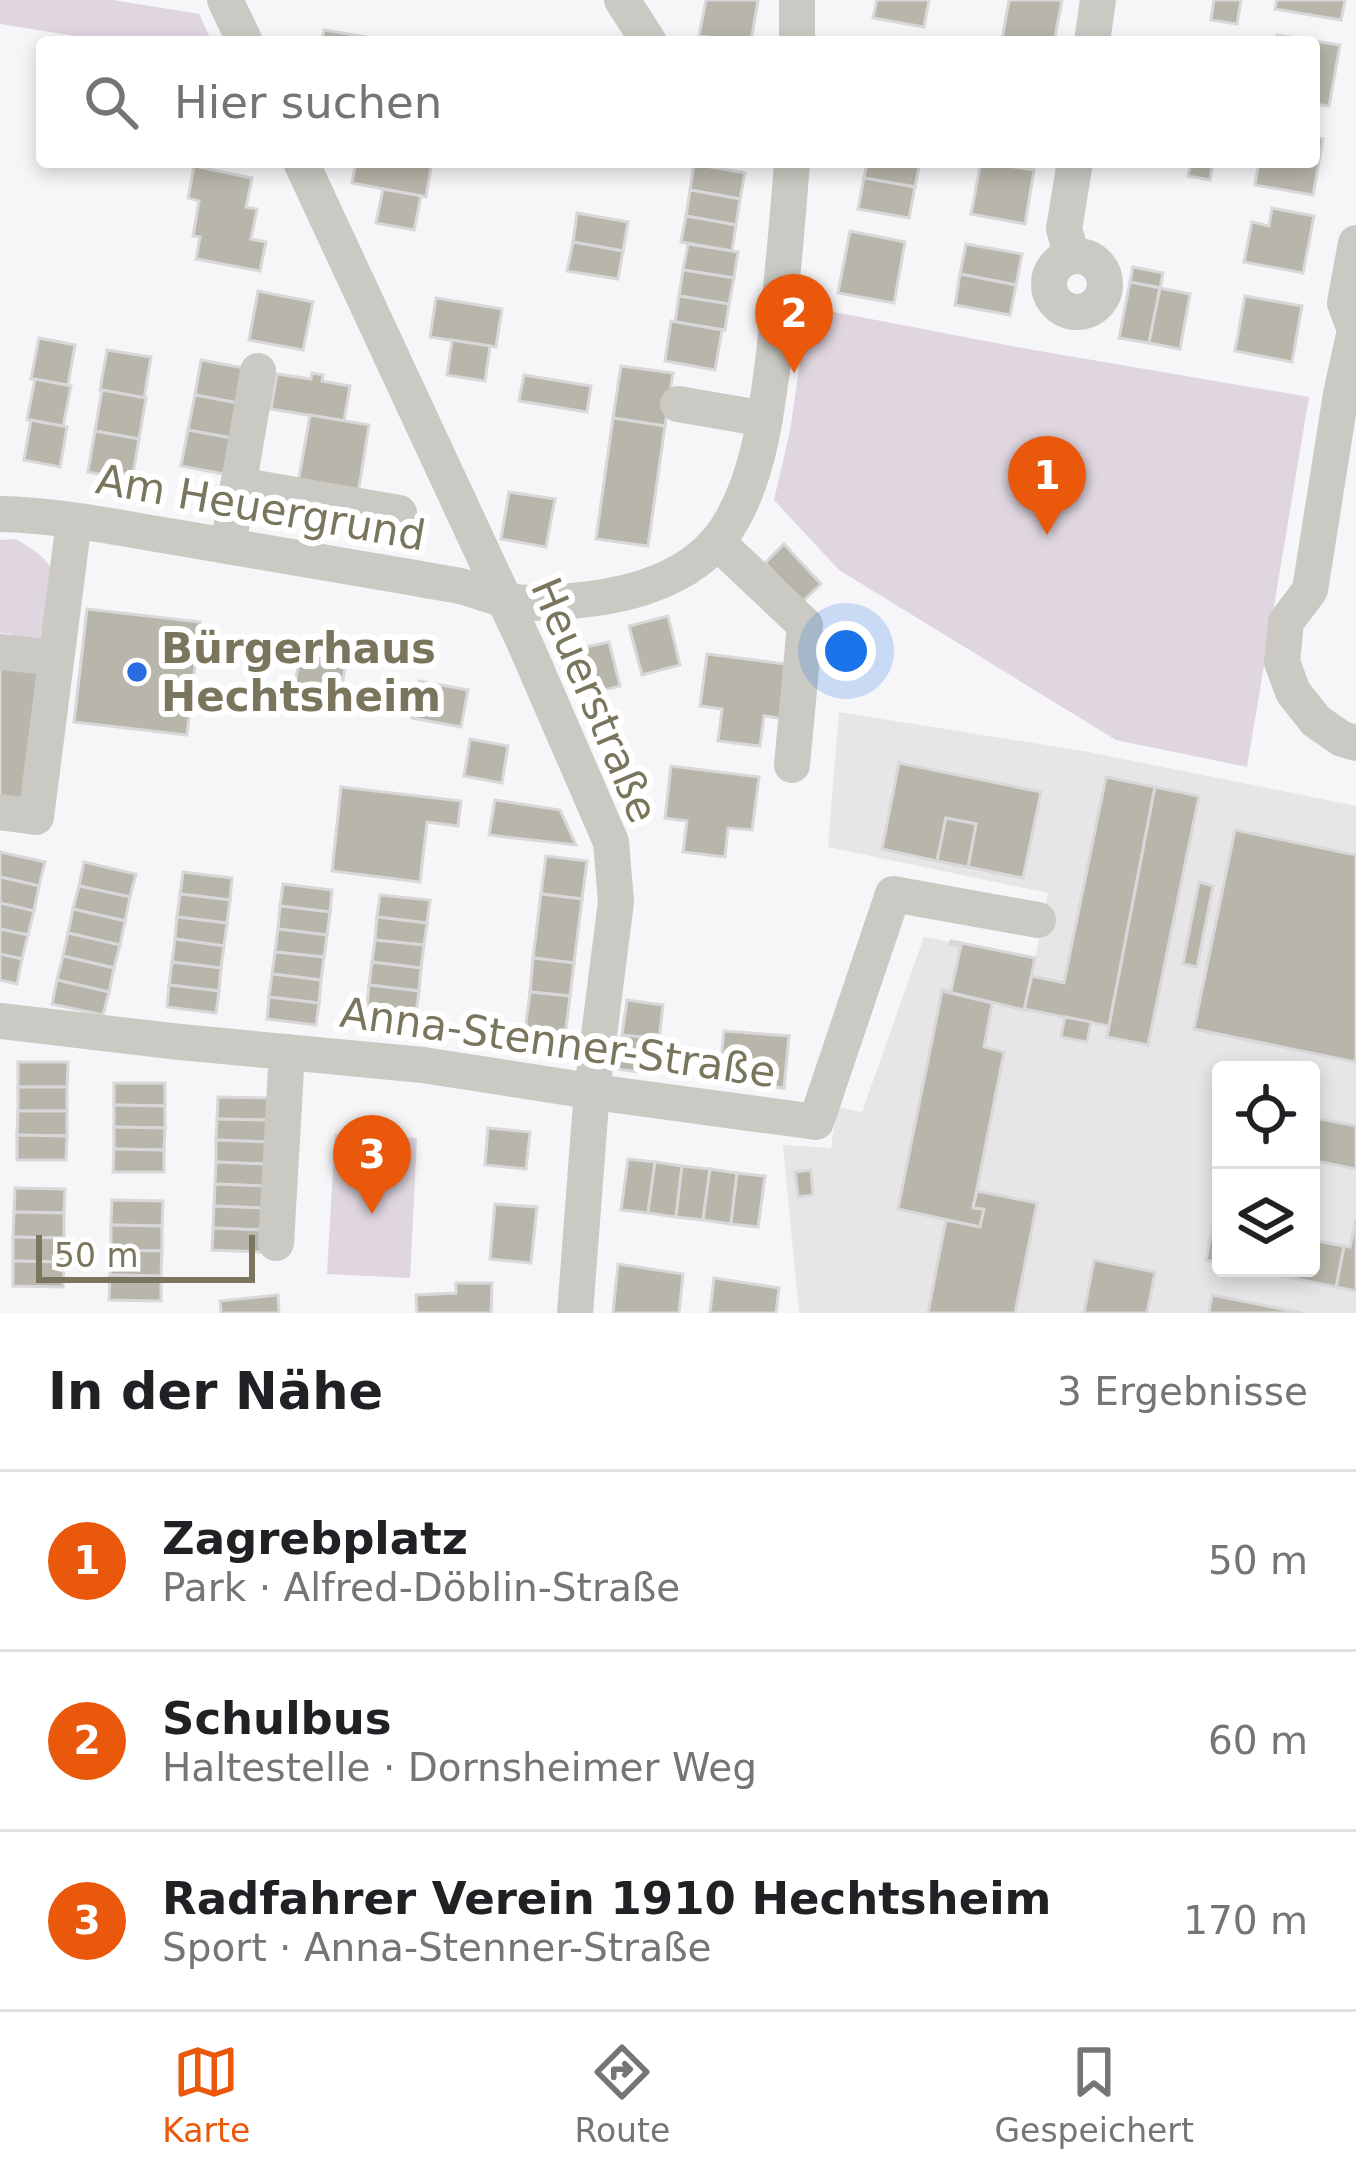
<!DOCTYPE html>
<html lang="de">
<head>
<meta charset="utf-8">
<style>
  :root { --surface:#fff; --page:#f6f6f6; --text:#202124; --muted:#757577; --line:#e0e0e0; --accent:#ea580c }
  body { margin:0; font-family:"DejaVu Sans",sans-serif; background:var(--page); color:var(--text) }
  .controls { position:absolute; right:36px; bottom:36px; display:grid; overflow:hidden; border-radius:12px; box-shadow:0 6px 18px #0003 }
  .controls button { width:108px; height:108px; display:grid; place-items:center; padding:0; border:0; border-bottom:3px solid var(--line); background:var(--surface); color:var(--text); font:60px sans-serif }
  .scale { position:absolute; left:36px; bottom:30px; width:219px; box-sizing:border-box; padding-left:12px; border:6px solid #7a765e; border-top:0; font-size:33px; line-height:42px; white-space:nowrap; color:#7a765e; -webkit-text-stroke:9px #fff; paint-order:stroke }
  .you { position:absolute; left:846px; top:651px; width:42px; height:42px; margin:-30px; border:9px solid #fff; border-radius:50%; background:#1a73e8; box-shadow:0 0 0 18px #1a73e833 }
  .badge { display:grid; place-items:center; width:78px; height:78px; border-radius:50%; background:var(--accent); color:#fff; font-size:39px; font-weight:700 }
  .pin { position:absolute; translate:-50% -99px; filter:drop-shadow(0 3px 6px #0008) }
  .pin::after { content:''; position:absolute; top:63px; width:42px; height:36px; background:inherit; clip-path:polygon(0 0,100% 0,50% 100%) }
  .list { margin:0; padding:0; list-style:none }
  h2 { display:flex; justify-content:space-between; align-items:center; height:156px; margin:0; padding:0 48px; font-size:51px }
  h2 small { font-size:39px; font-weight:400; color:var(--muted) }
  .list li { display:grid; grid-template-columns:78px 1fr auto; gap:36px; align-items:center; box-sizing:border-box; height:180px; padding:0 48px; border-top:3px solid var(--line) }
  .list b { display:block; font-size:45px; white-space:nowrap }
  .list p { margin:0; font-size:39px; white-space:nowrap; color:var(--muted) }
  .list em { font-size:39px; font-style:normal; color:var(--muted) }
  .icon { flex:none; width:66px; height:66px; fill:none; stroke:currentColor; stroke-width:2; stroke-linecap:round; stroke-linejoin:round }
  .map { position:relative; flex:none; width:1356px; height:1313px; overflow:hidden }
  .search { position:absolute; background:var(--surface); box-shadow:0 6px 18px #0003; left:36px; right:36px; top:36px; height:132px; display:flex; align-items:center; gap:30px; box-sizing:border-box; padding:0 42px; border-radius:12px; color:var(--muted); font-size:45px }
  .sheet { height:696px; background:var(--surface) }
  nav { display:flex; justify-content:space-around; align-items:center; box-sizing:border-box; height:168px; border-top:3px solid var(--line); background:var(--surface); font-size:33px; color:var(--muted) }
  nav a { display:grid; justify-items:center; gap:6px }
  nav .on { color:var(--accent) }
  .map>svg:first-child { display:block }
  .built { fill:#e7e5e6; fill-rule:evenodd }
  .green { fill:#dfd6df }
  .building { fill:#b8b6aa; stroke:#d8d7d9; stroke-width:3 }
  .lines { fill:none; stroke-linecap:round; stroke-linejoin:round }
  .minor { stroke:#cac9c3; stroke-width:36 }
  .poi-dot { fill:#2c6ce1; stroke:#fff; stroke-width:4.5 }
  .labels { text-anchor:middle; stroke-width:12; stroke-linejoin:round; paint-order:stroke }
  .street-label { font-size:42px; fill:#7a765e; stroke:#fff }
  .poi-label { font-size:42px; font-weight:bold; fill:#7a765e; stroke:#fff; text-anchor:start }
</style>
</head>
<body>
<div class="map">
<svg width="1356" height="1313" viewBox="0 0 1356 1313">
  <rect width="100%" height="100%" fill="#f6f5f8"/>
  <path class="built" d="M 839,712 L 1089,752 L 1356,806 L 1356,1313 L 799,1313 L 783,1145 L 831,1148 L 837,1107 L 862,1112 L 924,937 L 1035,958 L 1048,893 L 828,847 ZM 1221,1070 L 1311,1070 L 1311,1268 L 1221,1268 Z"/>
  <g class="green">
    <path d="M 0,0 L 113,0 L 199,14 L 212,42 L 112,42 L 0,24 Z"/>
    <path d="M 808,307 L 1022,348 L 1309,397 L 1247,767 L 1116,740 L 839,570 L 774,500 L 790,431 Z"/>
    <path d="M 15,539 C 62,564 59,580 56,628 L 38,644 L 10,641 L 11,634 L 0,633 L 0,540 Z"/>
    <path d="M 335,1134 L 417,1138 L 410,1278 L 327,1274 Z"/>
  </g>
  <g class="building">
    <path d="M 706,0 L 758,0 L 751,42 L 699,36 Z"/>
    <path d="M 877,0 L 929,0 L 924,27 L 873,18 Z"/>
    <path d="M 1009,0 L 1062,0 L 1054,42 L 1002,39 Z"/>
    <path d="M 1214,0 L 1241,0 L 1237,24 L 1211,20 Z"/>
    <path d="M 1277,0 L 1345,0 L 1341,20 L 1275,9 Z"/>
    <path d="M 324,30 L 385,40 L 385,42 L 322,42 Z"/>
    <path d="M 1277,35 L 1340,45 L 1329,106 L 1314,104 L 1314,42 L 1276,42 Z"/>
    <path d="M 1314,137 L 1323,139 L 1313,195 L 1255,185 L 1259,162 L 1314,162 Z"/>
    <path d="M 356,162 L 432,162 L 426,197 L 352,183 Z"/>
    <path d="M 867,162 L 920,162 L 915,187 L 864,178 Z"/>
    <path d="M 981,162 L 1034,170 L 1025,224 L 971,214 Z"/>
    <path d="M 1191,162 L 1213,162 L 1210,180 L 1188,176 Z"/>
    <path d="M 694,164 L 745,173 L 740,199 L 690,190 Z"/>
    <path d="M 194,166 L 252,178 L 246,207 L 257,209 L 251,239 L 266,242 L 260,271 L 196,259 L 200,237 L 193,236 L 199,201 L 188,198 Z"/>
    <path d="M 864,178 L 915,187 L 909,218 L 858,209 Z"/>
    <path d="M 383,189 L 421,196 L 414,230 L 376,223 Z"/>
    <path d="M 690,190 L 740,199 L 736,225 L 686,216 Z"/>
    <path d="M 1272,208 L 1314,216 L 1303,273 L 1244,262 L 1252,222 L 1269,226 Z"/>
    <path d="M 577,213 L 628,222 L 623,251 L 573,242 Z"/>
    <path d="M 686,216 L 736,225 L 732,251 L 681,242 Z"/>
    <path d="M 850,231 L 905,242 L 894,303 L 838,293 Z"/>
    <path d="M 573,242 L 623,251 L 618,279 L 567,271 Z"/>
    <path d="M 688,244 L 738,252 L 734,278 L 683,270 Z"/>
    <path d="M 966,244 L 1022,254 L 1016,285 L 960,274 Z"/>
    <path d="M 1133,267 L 1163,273 L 1160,288 L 1130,282 Z"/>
    <path d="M 683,270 L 734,278 L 729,304 L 679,296 Z"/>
    <path d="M 960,274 L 1016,285 L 1010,315 L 955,305 Z"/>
    <path d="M 1130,282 L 1160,288 L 1149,343 L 1119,338 Z"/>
    <path d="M 1160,288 L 1190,294 L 1180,349 L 1149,343 Z"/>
    <path d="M 258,291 L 313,302 L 303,350 L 249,340 Z"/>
    <path d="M 679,296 L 729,304 L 725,330 L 675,322 Z"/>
    <path d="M 1245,296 L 1302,306 L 1292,362 L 1235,351 Z"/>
    <path d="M 436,298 L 502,309 L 496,347 L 430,337 Z"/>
    <path d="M 671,321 L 722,330 L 715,370 L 665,361 Z"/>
    <path d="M 39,338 L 75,345 L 68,385 L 31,379 Z"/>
    <path d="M 452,340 L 490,346 L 485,381 L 447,375 Z"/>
    <path d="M 107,350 L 151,357 L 144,398 L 100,390 Z"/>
    <path d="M 201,360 L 244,368 L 238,403 L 195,395 Z"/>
    <path d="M 621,366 L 673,373 L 665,426 L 613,418 Z"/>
    <path d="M 312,373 L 323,375 L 322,381 L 350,386 L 344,421 L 271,409 L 277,374 L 311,379 Z"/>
    <path d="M 524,375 L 591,386 L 587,412 L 519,401 Z"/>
    <path d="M 35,379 L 71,386 L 63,426 L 27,420 Z"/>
    <path d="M 102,390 L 146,398 L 139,439 L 95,431 Z"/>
    <path d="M 195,395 L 238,403 L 231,438 L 188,430 Z"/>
    <path d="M 310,415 L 369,425 L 358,494 L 298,484 Z"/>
    <path d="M 613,418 L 665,426 L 648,546 L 596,539 Z"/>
    <path d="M 31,420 L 67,427 L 60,467 L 24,460 Z"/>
    <path d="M 188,430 L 231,438 L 224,474 L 181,466 Z"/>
    <path d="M 95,431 L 139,439 L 132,480 L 88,472 Z"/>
    <path d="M 509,492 L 555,499 L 546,547 L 501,539 Z"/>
    <path d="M 784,544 L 821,584 L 802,602 L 765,563 Z"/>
    <path d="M 87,609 L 200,622 L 187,735 L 74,722 Z"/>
    <path d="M 668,616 L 680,665 L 642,675 L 629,626 Z"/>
    <path d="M 609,642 L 620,686 L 588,694 L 577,649 Z"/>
    <path d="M 707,654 L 794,665 L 787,719 L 764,716 L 760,746 L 718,741 L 722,709 L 700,706 Z"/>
    <path d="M 300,655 L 346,662 L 339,704 L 293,696 Z"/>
    <path d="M 0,664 L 46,669 L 31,806 L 0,803 Z"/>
    <path d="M 419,681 L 468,690 L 461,727 L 412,718 Z"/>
    <path d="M 470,739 L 508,746 L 502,783 L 464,776 Z"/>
    <path d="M 899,763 L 1041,792 L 1023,878 L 968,867 L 976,824 L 946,818 L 937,861 L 882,849 Z"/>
    <path d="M 671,766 L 759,777 L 752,830 L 728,828 L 725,857 L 683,852 L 687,821 L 665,818 Z"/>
    <path d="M 1106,777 L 1155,787 L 1109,1026 L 1024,1009 L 1032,976 L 1064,983 Z"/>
    <path d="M 341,787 L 461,801 L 458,826 L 427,822 L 420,882 L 332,871 Z"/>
    <path d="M 1155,787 L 1199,796 L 1148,1045 L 1107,1037 Z"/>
    <path d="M 495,800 L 560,810 L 576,845 L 489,835 Z"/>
    <path d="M 946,818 L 976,824 L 968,867 L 937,861 Z"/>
    <path d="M 1235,830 L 1356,855 L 1356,1062 L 1194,1029 Z"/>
    <path d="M 0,852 L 45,862 L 39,886 L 0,877 Z"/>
    <path d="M 546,856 L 587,861 L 582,899 L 541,894 Z"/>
    <path d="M 84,862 L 136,874 L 130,897 L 79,886 Z"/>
    <path d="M 183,872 L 232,878 L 230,900 L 180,894 Z"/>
    <path d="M 0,877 L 39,886 L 34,911 L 0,903 Z"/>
    <path d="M 1199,882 L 1213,886 L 1197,967 L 1183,964 Z"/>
    <path d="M 283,884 L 332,890 L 330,912 L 280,906 Z"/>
    <path d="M 79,886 L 130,897 L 125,921 L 73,909 Z"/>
    <path d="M 180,894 L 230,900 L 227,923 L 177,917 Z"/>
    <path d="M 541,894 L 582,899 L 574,963 L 533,958 Z"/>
    <path d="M 380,895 L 430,900 L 427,923 L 377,917 Z"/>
    <path d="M 0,903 L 34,911 L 28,935 L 0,929 Z"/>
    <path d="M 280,906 L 330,912 L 327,935 L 278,929 Z"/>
    <path d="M 73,909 L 125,921 L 120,945 L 68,933 Z"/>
    <path d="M 177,917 L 227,923 L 224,946 L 175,939 Z"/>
    <path d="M 377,917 L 427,923 L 424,945 L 375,940 Z"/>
    <path d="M 0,929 L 28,935 L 22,959 L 0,954 Z"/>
    <path d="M 278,929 L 327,935 L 324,957 L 275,952 Z"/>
    <path d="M 68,933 L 120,945 L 114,968 L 63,956 Z"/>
    <path d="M 175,939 L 224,946 L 221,968 L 172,962 Z"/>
    <path d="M 375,940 L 424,945 L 421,968 L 372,962 Z"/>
    <path d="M 951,941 L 1035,958 L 1024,1010 L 941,990 L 951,991 L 961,946 L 950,944 Z"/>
    <path d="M 275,952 L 324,957 L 321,980 L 272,974 Z"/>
    <path d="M 0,954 L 22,959 L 17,984 L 0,980 Z"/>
    <path d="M 63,956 L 114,968 L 109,992 L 57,980 Z"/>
    <path d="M 533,958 L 574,963 L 570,996 L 530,992 Z"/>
    <path d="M 172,962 L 221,968 L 219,991 L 169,985 Z"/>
    <path d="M 372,962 L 421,968 L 419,991 L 369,985 Z"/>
    <path d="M 272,974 L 321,980 L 319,1003 L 269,997 Z"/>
    <path d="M 57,980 L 109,992 L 103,1015 L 52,1004 Z"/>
    <path d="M 169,985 L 219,991 L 216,1013 L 167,1007 Z"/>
    <path d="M 369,985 L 419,991 L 416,1013 L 367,1007 Z"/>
    <path d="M 942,991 L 992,1003 L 984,1047 L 1004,1052 L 973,1208 L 984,1209 L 980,1227 L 898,1209 Z"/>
    <path d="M 530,992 L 570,996 L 565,1036 L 525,1031 Z"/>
    <path d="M 269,997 L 319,1003 L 316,1025 L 267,1019 Z"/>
    <path d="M 627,1000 L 663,1005 L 659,1039 L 622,1035 Z"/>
    <path d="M 367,1007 L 416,1013 L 413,1036 L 364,1030 Z"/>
    <path d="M 1065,1017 L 1091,1022 L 1087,1042 L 1061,1037 Z"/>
    <path d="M 724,1031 L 789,1036 L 784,1088 L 719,1082 Z"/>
    <path d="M 622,1035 L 659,1039 L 654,1074 L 617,1069 Z"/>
    <path d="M 18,1062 L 68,1062 L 67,1087 L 18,1087 Z"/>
    <path d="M 114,1083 L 165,1083 L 165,1106 L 114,1105 Z"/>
    <rect x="18" y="1087" width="49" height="24"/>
    <path d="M 218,1097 L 268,1098 L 267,1120 L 217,1119 Z"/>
    <path d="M 114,1105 L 165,1106 L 165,1128 L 114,1127 Z"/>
    <path d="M 18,1111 L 67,1111 L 67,1136 L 17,1135 Z"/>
    <path d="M 1311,1117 L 1356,1126 L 1356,1169 L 1311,1160 Z"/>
    <path d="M 217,1119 L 267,1120 L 266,1142 L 216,1140 Z"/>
    <path d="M 114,1127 L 165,1128 L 164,1150 L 114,1149 Z"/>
    <path d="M 488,1128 L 530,1132 L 526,1169 L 485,1165 Z"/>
    <path d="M 17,1135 L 67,1136 L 66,1160 L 17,1160 Z"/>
    <path d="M 216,1140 L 266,1142 L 265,1164 L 216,1162 Z"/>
    <path d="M 114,1149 L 164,1150 L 164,1172 L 113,1172 Z"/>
    <path d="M 628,1159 L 655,1162 L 648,1213 L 621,1210 Z"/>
    <path d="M 216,1162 L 265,1164 L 264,1186 L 215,1184 Z"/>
    <path d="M 655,1162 L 682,1166 L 676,1217 L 648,1213 Z"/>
    <path d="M 682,1166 L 710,1169 L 703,1220 L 676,1217 Z"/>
    <path d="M 710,1169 L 737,1173 L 731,1224 L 703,1220 Z"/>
    <path d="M 811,1170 L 813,1195 L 798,1197 L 795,1172 Z"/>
    <path d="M 737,1173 L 765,1176 L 758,1227 L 731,1224 Z"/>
    <path d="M 215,1184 L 264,1186 L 264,1208 L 214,1206 Z"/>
    <path d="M 1221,1185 L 1221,1264 L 1206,1260 Z"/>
    <path d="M 15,1188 L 65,1189 L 64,1213 L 14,1212 Z"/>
    <path d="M 977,1191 L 1037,1203 L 1015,1313 L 928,1313 L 946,1220 L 980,1227 L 984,1209 L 973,1208 Z"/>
    <path d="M 112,1200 L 163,1201 L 162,1226 L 111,1225 Z"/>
    <path d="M 495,1204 L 537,1207 L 531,1263 L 490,1259 Z"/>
    <path d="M 214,1206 L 264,1208 L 263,1230 L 213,1228 Z"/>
    <path d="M 14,1212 L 64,1213 L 64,1238 L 13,1237 Z"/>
    <path d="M 1356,1219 L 1356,1291 L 1336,1287 L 1344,1246 L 1350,1247 Z"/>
    <path d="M 111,1225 L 162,1226 L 162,1251 L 111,1250 Z"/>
    <path d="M 213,1228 L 263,1230 L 262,1252 L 212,1250 Z"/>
    <path d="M 13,1237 L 64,1238 L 64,1262 L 13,1261 Z"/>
    <path d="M 1311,1240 L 1344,1246 L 1336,1287 L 1259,1271 L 1260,1268 L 1311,1268 Z"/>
    <path d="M 111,1250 L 162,1251 L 161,1276 L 110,1275 Z"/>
    <path d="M 1094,1260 L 1155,1272 L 1147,1313 L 1084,1313 Z"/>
    <path d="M 13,1261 L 64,1262 L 63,1287 L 13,1286 Z"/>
    <path d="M 618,1264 L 683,1274 L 679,1313 L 613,1313 Z"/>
    <path d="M 110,1275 L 161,1276 L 161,1301 L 109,1300 Z"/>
    <path d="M 714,1278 L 779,1288 L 776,1313 L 710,1313 Z"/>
    <path d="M 456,1283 L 492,1283 L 491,1313 L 417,1313 L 416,1295 L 456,1293 Z"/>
    <path d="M 278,1295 L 279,1313 L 221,1313 L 220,1301 Z"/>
    <path d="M 1212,1295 L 1302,1313 L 1209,1313 Z"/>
  </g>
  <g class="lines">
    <g class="minor">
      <path d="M 225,0 L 245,42"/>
      <path d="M 622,0 L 649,42"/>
      <path d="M 797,42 L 797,0"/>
      <path d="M 1092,42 L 1098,0"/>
      <path d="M 301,162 L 526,646 L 611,842 L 616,902 L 592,1090 L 575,1313"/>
      <path d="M 1356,243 L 1345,303 L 1355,330 L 1341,394 L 1310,590 L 1286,622 L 1282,662 L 1293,692 L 1316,721 L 1342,739 L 1356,743"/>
      <path d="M 1072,256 L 1064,229 L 1075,162"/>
      <circle cx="1077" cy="284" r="28"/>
      <path d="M 678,404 L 765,419"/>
      <path d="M 238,485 L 399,513"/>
      <path d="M 0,514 C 55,515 109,526 163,535 C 247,549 331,564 415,578 C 430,581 445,583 460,586 C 484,592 505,603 530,603 C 602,602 694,590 732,520 C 759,472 766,416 773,362 C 781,295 787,229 792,162"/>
      <path d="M 717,542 L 805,625 L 792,765"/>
      <path d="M 228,546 L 258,371"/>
      <path d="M 0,652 L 54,658"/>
      <path d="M 0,812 L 36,817 L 74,521"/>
      <path d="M 0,1021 L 180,1042 L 423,1065 L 609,1094 L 816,1122 L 893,894 L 1038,920"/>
      <path d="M 276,1243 L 287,1052"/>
    </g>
  </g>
  <circle class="poi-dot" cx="137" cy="672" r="12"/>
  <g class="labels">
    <g class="street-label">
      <text transform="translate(261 507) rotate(10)" y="15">Am Heuergrund</text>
      <text transform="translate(595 700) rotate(67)" y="15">Heuerstraße</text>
      <text transform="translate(558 1042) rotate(8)" y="15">Anna-Stenner-Straße</text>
    </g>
    <g class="poi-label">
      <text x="161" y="663">Bürgerhaus<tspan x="161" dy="48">Hechtsheim</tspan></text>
    </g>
  </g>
</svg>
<div class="controls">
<button><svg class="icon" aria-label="locate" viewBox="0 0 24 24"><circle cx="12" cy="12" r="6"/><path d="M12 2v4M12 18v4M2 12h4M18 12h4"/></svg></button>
<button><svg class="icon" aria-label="layers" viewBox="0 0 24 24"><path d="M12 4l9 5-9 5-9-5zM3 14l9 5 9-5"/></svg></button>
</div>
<div class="scale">50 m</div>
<div class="you"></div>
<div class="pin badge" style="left:1047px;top:535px">1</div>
<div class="pin badge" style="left:794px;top:373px">2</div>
<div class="pin badge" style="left:372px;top:1214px">3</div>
<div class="search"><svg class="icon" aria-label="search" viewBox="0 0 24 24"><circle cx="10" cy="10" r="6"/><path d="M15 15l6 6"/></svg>Hier suchen</div>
</div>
<section class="sheet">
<h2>In der Nähe<small>3 Ergebnisse</small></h2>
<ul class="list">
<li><span class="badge">1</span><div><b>Zagrebplatz</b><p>Park · Alfred-Döblin-Straße</p></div><em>50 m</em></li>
<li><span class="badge">2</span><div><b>Schulbus</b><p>Haltestelle · Dornsheimer Weg</p></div><em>60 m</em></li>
<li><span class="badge">3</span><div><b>Radfahrer Verein 1910 Hechtsheim</b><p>Sport · Anna-Stenner-Straße</p></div><em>170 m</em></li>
</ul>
</section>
<nav>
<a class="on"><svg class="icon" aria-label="map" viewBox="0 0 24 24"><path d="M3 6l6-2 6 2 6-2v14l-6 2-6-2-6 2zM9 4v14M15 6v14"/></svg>Karte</a>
<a><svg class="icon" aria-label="directions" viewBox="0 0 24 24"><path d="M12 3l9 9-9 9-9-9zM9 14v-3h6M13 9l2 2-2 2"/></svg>Route</a>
<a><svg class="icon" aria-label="saved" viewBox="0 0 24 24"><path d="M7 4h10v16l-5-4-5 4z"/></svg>Gespeichert</a>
</nav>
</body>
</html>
